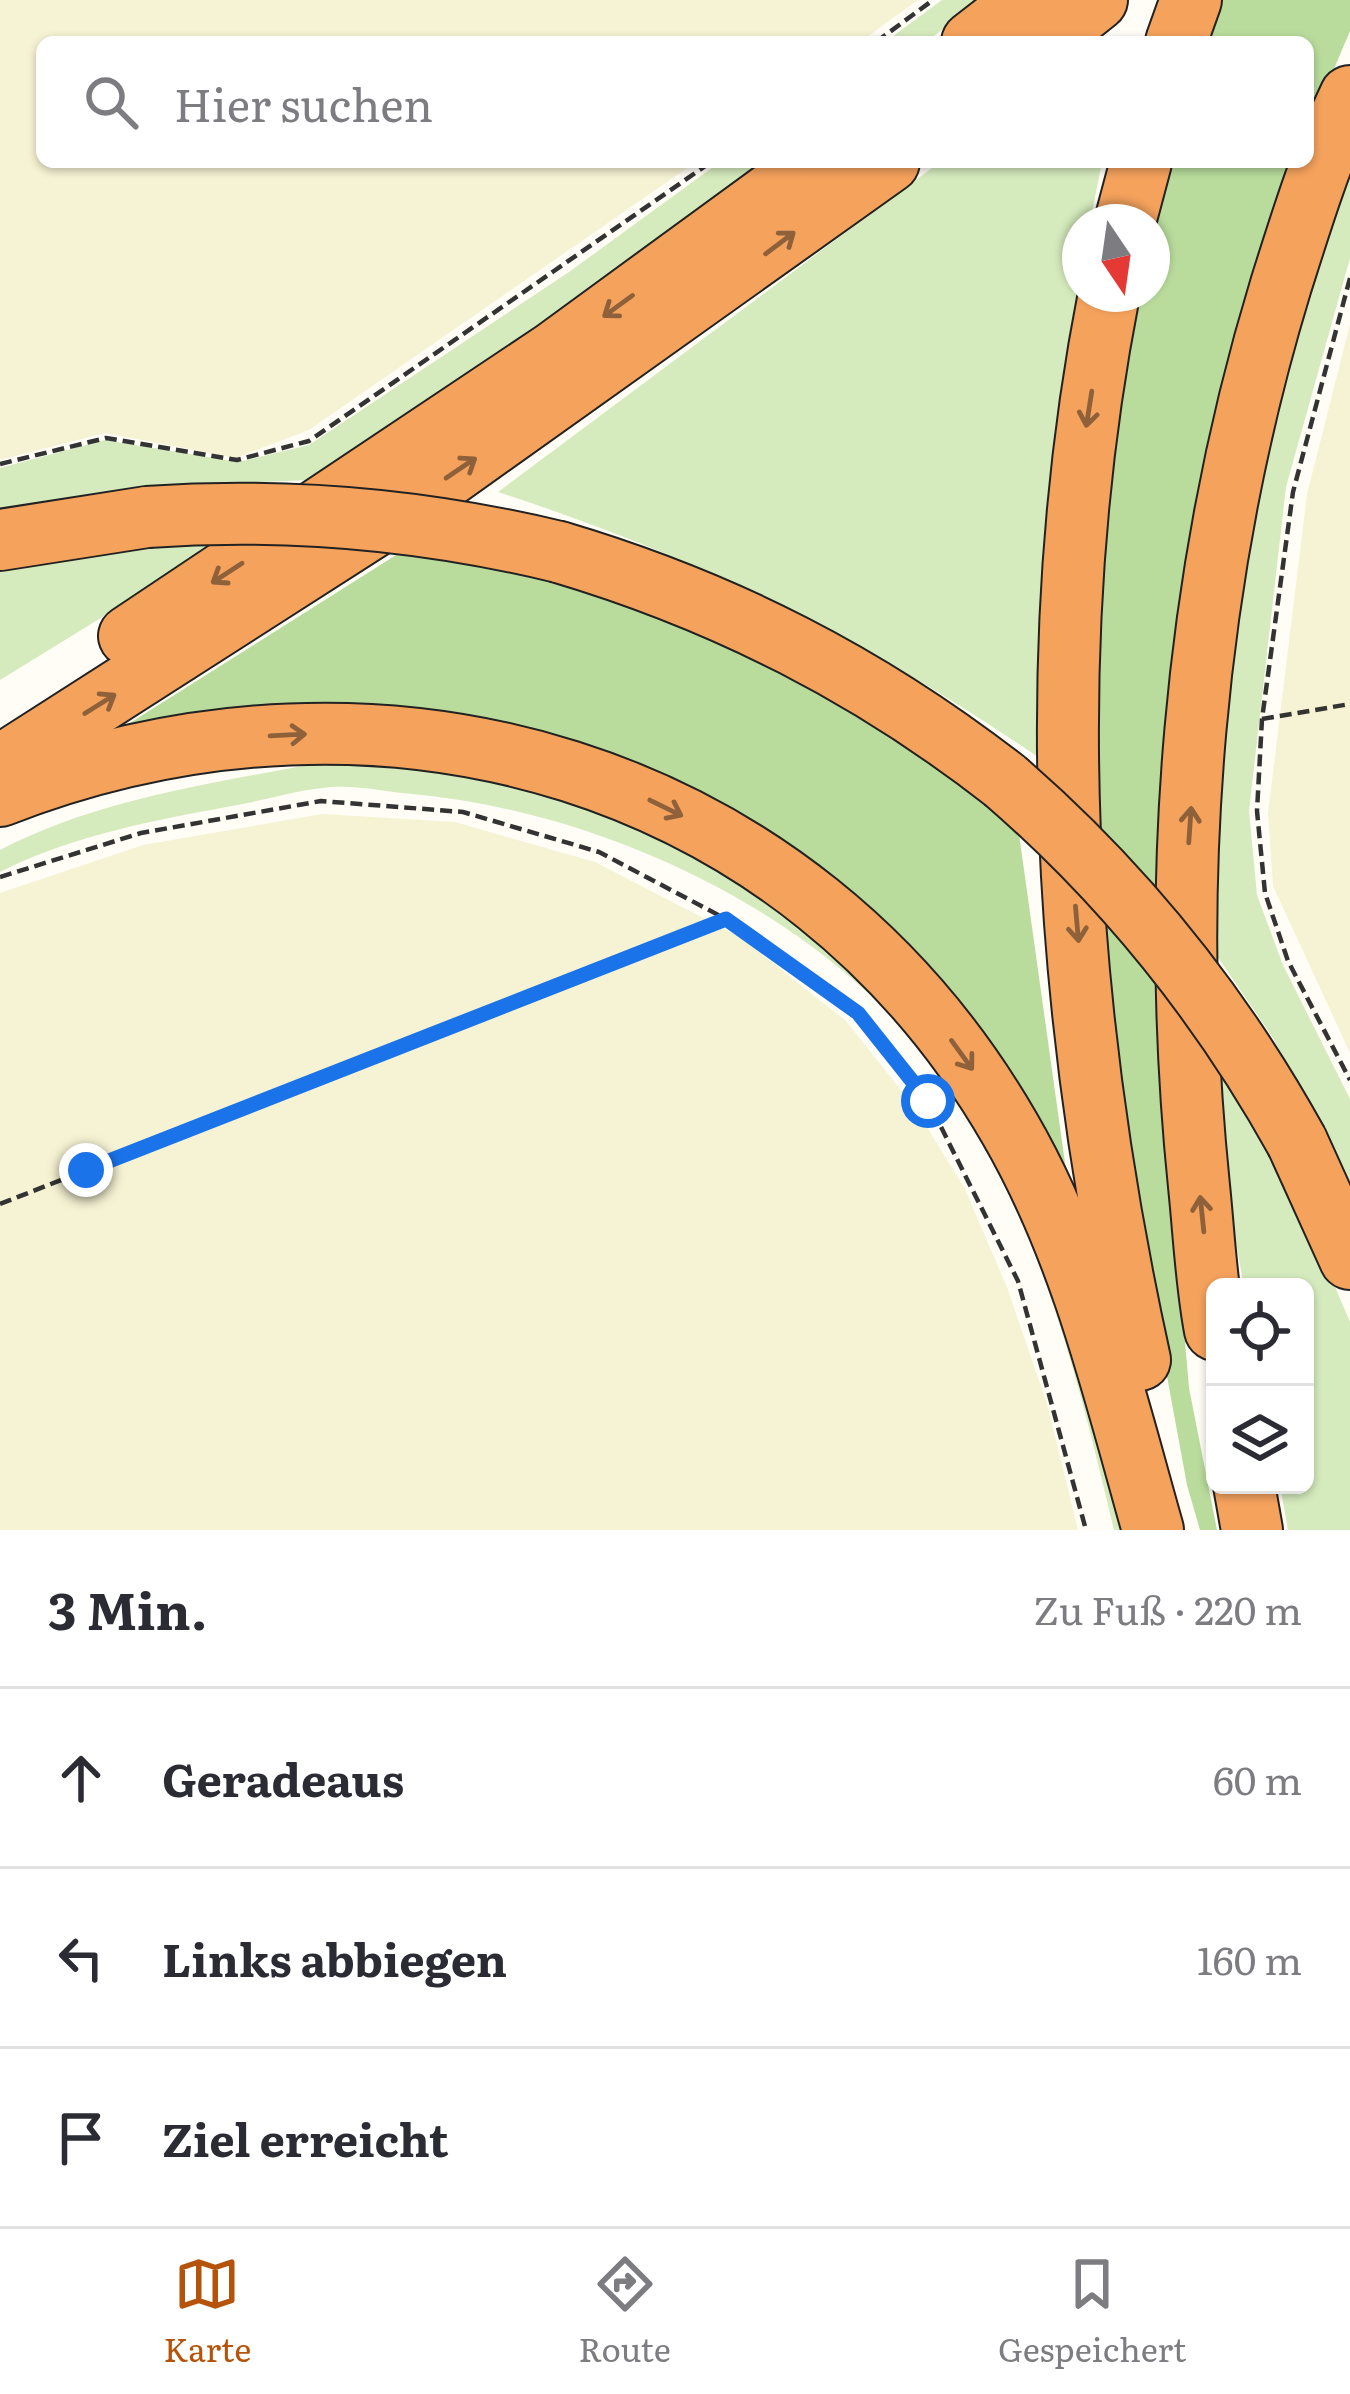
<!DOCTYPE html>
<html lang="de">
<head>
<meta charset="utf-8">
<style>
  :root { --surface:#fff; --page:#f7f7f7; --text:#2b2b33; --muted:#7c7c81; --line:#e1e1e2; --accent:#b45309 }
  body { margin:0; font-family:Literata,serif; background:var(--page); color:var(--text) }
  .controls { position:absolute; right:36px; bottom:36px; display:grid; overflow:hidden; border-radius:18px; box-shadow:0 3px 9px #0004 }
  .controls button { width:108px; height:108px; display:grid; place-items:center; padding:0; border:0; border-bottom:3px solid var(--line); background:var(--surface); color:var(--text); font:60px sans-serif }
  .compass { position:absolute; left:1062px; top:204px; width:108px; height:108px; border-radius:50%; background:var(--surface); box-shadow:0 3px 9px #0004; rotate:167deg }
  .stop { position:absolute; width:36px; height:36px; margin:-27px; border:9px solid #1a73e8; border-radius:50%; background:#fff }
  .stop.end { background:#1a73e8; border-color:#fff; box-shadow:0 3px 12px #0008 }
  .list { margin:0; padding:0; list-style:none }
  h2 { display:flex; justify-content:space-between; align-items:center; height:156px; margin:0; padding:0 48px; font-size:51px }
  h2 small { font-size:39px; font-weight:400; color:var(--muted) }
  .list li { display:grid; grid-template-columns:78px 1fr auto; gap:36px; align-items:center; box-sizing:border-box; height:180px; padding:0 48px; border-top:3px solid var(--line) }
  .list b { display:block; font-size:45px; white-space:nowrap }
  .list em { font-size:39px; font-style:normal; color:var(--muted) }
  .icon { flex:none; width:66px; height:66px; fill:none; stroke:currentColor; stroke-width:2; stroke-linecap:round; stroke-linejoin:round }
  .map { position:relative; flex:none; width:1350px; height:1530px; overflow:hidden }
  .search { position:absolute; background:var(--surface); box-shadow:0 3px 9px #0004; left:36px; right:36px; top:36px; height:132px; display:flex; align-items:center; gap:30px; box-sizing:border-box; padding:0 42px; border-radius:18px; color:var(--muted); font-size:45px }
  .sheet { height:696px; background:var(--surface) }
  nav { display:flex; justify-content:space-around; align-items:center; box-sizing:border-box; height:168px; border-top:3px solid var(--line); background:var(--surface); font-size:33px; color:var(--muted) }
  nav a { display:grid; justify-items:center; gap:6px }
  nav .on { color:var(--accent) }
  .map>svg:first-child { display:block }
  .farmland { fill:#f6f3d4 }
  .green { fill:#d5ebbd }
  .forest { fill:#b9dc9c }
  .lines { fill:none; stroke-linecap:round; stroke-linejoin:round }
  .highway-casing { stroke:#222; stroke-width:64 }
  .path { stroke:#333; stroke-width:4.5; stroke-dasharray:12 6; stroke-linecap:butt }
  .highway { stroke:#f5a25d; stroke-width:60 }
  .highway-bridge-casing { stroke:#222; stroke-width:64; stroke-linecap:butt }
  .highway-bridge { stroke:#f5a25d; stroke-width:60 }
  .oneway { stroke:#8e613b }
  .route { stroke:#1a73e8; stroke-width:15 }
</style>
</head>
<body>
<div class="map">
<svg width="1350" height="1530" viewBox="0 0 1350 1530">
  <rect width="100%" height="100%" fill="#fffdf5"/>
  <g class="farmland">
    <path d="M 0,0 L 918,0 L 860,42 L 42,42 L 42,162 L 696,162 L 309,430 L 236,458 L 105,433 L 0,460 Z"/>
    <path d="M 1350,324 L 1350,1053 L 1273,886 L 1268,813 L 1307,494 Z"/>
    <path d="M 322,814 L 455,822 L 595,862 L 740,937 L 846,1021 L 913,1105 L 964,1187 L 1007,1287 L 1048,1407 L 1078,1530 L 0,1530 L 0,893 L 143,845 Z"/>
  </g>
  <g class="green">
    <path d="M 942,0 L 981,0 L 926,42 L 885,42 Z"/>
    <path d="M 1350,139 L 1350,258 L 1286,487 L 1249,811 L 1257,895 L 1283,965 L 1350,1099 L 1350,1189 L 1273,1038 L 1204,937 L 1250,464 Z"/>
    <path d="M 720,162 L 769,162 L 685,227 L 311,480 L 153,486 L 0,514 L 0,468 L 105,440 L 238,462 L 309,445 L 569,272 Z"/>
    <path d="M 940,162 L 1102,162 L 1090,222 L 1080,222 L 1080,271 L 1046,511 L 1038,757 C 865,638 697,557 498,492 Z"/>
    <path d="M 226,541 L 0,680 L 0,556 Z"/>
    <path d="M 334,760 L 485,779 L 614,817 L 740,868 L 886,977 L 1018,1161 L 1143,1530 L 1114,1530 C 1078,1379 1040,1221 952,1090 C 838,921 613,813 413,794 C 387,792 358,785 332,787 C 303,789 272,798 243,804 C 162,819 74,834 0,872 L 0,850 C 102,797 222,782 334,760 Z"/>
    <path d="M 1212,1046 L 1288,1176 L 1350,1322 L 1350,1530 L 1288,1530 L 1280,1485 L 1305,1485 L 1305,1287 L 1244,1287 L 1218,1144 Z"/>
  </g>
  <g class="forest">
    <path d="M 1221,0 L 1350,0 L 1350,31 L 1308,130 L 1308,42 L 1206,42 Z"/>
    <path d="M 1162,162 L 1295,162 L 1180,620 L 1158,826 L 1167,1133 L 1189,1388 L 1217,1530 L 1200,1530 L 1187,1485 L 1118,1110 L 1076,697 L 1129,294 L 1152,294 L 1152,222 Z"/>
    <path d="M 423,538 L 580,579 L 807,669 L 1018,827 L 1066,1170 L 978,1041 L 894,946 L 761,829 L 597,766 L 76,757 Z"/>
  </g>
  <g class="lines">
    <g class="highway-casing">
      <g id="highway">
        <path d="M 972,42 L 1026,0"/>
        <path d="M 1044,42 L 1097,0"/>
        <path d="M 1176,42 L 1191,0"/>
        <path d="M 1125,222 L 1141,162"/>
        <path d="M 1109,294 C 1040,645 1063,1011 1140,1360"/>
        <path d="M 0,540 L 147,517"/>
        <path d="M 559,552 C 724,601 869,675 1005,781"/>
        <path d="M 129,636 L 554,352 L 814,162"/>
        <path d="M 0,766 L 409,504 L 889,162"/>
        <path d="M 0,796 C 381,647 802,768 1010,1129 C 1082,1253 1114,1393 1153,1530"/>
        <path d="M 1297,1142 L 1350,1259"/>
        <path d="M 1215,1330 C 1206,1283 1204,1234 1199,1186 C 1168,885 1193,573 1281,285 C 1301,222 1321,156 1350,96"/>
        <path d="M 1244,1485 L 1252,1530"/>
      </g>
    </g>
    <g class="path">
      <path d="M 876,42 L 933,0"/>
      <path d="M 1350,278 L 1293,492 L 1262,719 L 1257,811 L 1265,893 L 1288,961 L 1350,1080"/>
      <path d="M 0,464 L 106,438 L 237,460 L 309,441 L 711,162"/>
      <path d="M 1262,719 L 1350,704"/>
      <path d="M 0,877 L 141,833 L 321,801 L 463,812 L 599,852 L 726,919 L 858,1013 L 928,1101 L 1018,1281 L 1086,1530"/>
      <path d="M 0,1204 L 726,919"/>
    </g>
    <use href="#highway" class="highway"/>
    <g class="highway-bridge-casing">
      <g id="highway-bridge">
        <path d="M 147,517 C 288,507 422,519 559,552"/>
        <path d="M 1005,781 C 1125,885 1220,1003 1297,1142"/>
      </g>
    </g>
    <use href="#highway-bridge" class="highway-bridge"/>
  </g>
  <defs><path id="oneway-shaft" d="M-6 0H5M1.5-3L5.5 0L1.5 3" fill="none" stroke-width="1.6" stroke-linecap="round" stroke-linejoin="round" transform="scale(3)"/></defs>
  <g class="oneway">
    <use href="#oneway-shaft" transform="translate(780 243) rotate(-37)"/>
    <use href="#oneway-shaft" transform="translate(618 306) rotate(144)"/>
    <use href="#oneway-shaft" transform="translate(1089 409) rotate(99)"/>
    <use href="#oneway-shaft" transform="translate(461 468) rotate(-34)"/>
    <use href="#oneway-shaft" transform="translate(227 573) rotate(147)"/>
    <use href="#oneway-shaft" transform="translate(100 704) rotate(-32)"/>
    <use href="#oneway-shaft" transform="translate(288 735) rotate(-3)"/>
    <use href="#oneway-shaft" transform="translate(666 808) rotate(26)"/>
    <use href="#oneway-shaft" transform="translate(1190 825) rotate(-86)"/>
    <use href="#oneway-shaft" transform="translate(1077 924) rotate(85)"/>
    <use href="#oneway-shaft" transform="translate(962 1055) rotate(54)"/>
    <use href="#oneway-shaft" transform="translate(1202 1214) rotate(-96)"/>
  </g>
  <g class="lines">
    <path class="route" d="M 86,1170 L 726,919 L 858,1013 L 928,1101"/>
  </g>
</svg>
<div class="controls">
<button><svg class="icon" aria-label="locate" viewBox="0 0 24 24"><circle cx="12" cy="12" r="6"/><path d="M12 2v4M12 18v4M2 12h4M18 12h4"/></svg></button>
<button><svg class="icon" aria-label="layers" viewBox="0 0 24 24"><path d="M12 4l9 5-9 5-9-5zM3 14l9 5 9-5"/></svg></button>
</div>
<svg class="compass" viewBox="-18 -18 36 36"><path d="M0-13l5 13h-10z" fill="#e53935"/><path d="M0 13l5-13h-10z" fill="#7c7c81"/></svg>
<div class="stop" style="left:928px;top:1101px"></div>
<div class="stop end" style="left:86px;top:1170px"></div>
<div class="search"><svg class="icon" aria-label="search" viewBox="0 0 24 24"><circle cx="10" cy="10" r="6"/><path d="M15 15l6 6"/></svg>Hier suchen</div>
</div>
<section class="sheet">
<h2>3 Min.<small>Zu Fuß · 220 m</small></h2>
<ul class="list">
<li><svg class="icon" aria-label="ahead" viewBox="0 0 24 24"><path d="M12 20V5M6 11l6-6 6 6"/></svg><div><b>Geradeaus</b></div><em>60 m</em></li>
<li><svg class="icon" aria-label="left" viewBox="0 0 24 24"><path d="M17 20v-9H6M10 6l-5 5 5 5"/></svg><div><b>Links abbiegen</b></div><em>160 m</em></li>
<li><svg class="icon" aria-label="arrive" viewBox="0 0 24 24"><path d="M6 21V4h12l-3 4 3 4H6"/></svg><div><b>Ziel erreicht</b></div></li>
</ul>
</section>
<nav>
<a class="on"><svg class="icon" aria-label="map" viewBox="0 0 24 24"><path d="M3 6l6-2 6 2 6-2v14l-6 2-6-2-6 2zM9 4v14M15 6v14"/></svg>Karte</a>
<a><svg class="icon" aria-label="directions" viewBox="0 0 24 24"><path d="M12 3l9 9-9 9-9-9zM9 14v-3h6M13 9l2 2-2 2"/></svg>Route</a>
<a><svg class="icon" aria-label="saved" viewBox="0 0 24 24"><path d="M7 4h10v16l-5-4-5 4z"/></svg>Gespeichert</a>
</nav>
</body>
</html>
